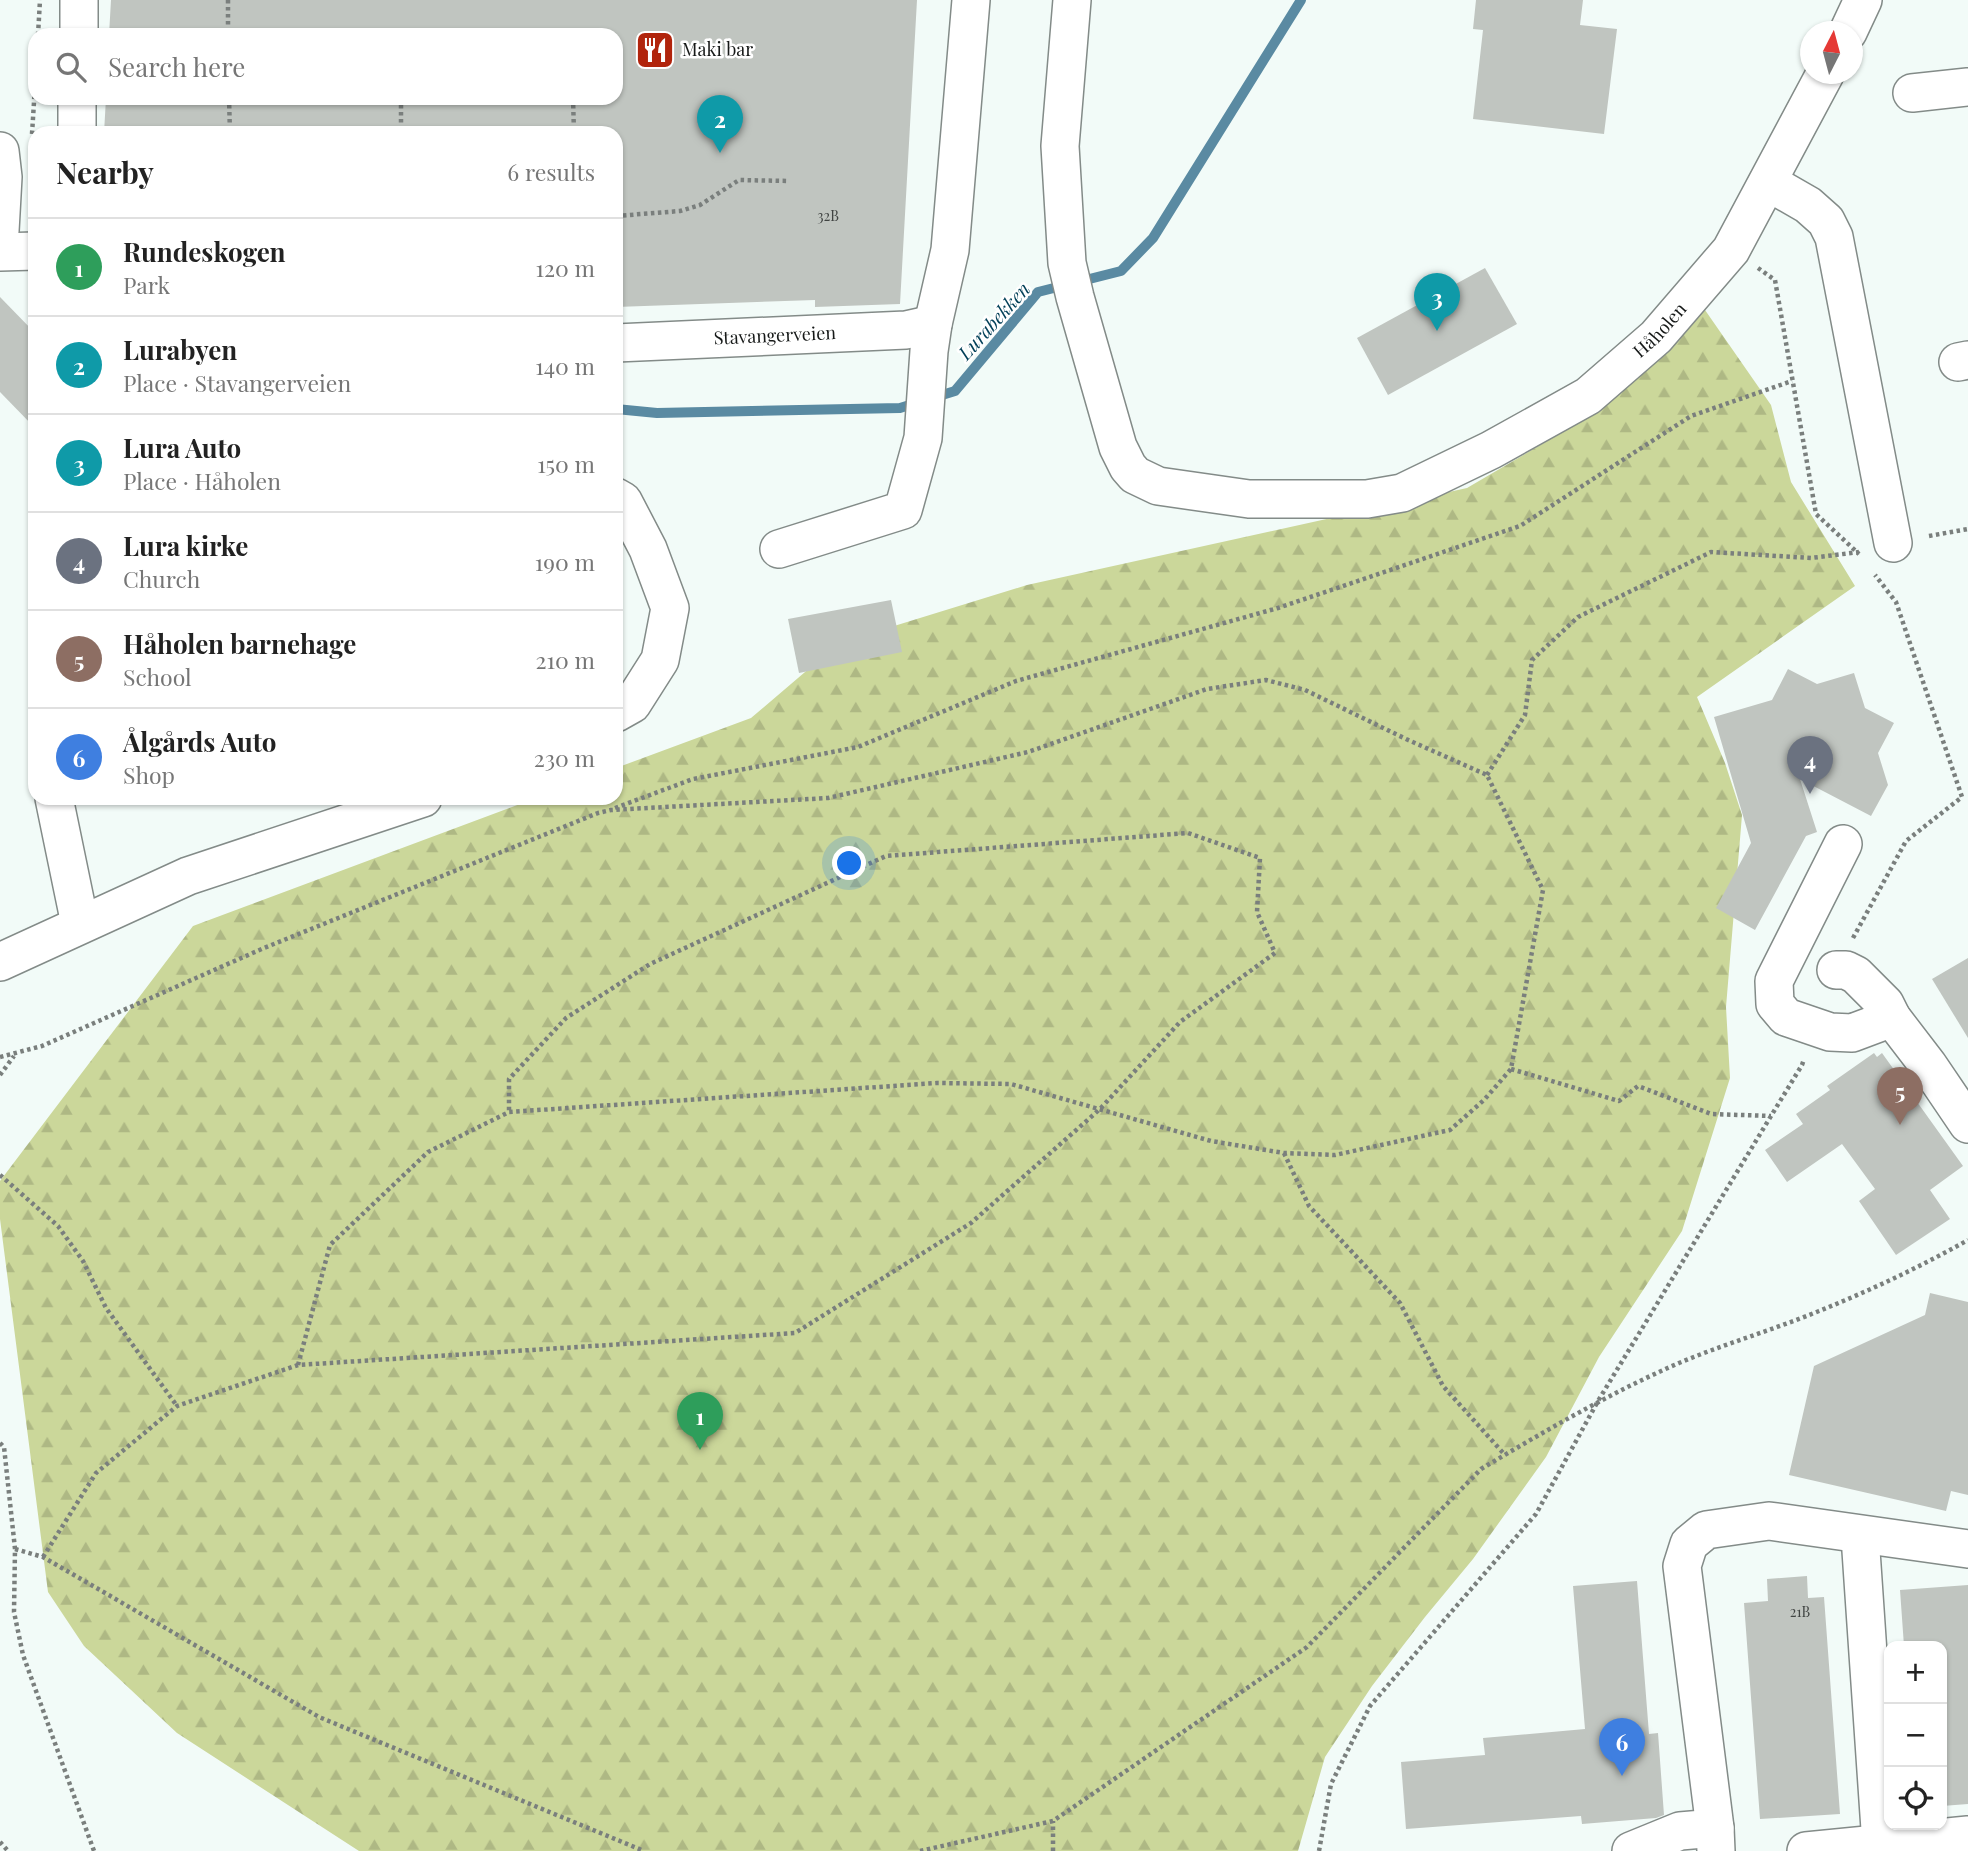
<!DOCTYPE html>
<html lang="en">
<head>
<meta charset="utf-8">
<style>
  :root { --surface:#fff; --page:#f6f6f6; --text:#222; --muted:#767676; --line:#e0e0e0; --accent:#1a73e8 }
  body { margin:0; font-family:"Playfair Display",serif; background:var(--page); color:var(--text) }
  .controls { position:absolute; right:21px; bottom:21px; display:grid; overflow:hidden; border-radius:14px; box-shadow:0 2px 5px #0004 }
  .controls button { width:63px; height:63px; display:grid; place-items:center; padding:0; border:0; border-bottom:2px solid var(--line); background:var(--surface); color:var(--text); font:35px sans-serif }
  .compass { position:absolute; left:1800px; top:21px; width:63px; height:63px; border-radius:50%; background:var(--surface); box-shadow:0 2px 5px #0004; rotate:6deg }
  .you { position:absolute; left:850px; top:864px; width:24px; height:24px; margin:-18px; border:5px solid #fff; border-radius:50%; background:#1a73e8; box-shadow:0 0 0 10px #1a73e833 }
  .badge { display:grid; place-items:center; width:46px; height:46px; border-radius:50%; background:var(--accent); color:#fff; font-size:23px; font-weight:700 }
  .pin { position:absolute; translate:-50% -58px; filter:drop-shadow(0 2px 4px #0008) }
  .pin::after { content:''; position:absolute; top:37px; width:24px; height:21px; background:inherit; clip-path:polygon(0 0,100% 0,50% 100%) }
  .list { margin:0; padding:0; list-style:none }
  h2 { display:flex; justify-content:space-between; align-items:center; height:91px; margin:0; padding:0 28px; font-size:30px }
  h2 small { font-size:23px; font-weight:400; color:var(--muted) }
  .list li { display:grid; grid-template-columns:46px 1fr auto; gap:21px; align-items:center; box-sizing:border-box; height:98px; padding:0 28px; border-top:2px solid var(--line) }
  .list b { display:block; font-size:26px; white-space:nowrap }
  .list p { margin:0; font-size:23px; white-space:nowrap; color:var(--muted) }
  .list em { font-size:23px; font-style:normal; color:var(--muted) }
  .icon { flex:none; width:38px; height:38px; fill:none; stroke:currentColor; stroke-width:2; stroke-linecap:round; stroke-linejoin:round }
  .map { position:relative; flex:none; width:1968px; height:1851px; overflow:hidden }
  .search { position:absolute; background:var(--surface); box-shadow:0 2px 5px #0004; left:28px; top:28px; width:595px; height:77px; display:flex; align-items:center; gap:18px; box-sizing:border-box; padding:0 24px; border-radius:21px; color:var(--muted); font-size:26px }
  .panel { position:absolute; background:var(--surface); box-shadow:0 2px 5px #0004; left:28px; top:126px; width:595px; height:679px; border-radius:21px }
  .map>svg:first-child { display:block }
  .forest { fill:url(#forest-firs) }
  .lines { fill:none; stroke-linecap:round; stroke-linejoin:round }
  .stream { stroke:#5a8aa2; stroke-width:10 }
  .building { fill:#c0c5c0 }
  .minor-casing { stroke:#838b88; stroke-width:40 }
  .path { stroke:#7a7f7d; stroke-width:4.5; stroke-dasharray:3.5 3.5; stroke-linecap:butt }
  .minor { stroke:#fff; stroke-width:37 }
  .labels { text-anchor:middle; stroke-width:5; stroke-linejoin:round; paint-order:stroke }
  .number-label { font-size:14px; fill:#404442 }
  .poi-label { font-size:18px; fill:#161918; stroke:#fff; text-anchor:start }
  .street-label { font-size:18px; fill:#161918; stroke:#fff }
  .water-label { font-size:19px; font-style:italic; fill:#034058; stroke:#fff }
</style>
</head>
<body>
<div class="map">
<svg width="1968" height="1851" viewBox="0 0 1968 1851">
  <defs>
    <pattern id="forest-firs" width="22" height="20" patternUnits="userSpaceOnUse" patternTransform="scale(1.75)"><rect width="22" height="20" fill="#cbd79a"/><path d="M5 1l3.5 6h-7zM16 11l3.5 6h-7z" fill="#aeb884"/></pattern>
  </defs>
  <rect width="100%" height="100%" fill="#f2fbf8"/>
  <path class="forest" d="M 1705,310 L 1771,405 L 1791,482 L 1855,586 L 1697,697 L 1725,763 L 1742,815 L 1726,1007 L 1730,1078 L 1682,1231 L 1599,1357 L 1546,1457 L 1473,1559 L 1425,1617 L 1372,1686 L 1325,1757 L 1298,1851 L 359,1851 L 177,1733 L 84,1646 L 48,1592 L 0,1219 L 0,1181 L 193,926 L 536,798 L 616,798 L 616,768 L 751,718 L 839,643 L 1027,585 L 1467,488 L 1595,413 Z"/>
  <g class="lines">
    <path class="stream" d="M 616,409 L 657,413 L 900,408 L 955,391 L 1038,292 L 1121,271 L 1153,238 L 1301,0"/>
  </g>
  <g class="building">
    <path d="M 111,0 L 917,0 L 900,304 L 815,307 L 815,300 L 616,307 L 616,133 L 104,133 L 106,98 L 616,98 L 616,35 L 109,35 Z"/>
    <path d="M 1476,0 L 1583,0 L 1580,25 L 1617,29 L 1604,134 L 1473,119 L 1483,30 L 1473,29 Z"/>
    <path d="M 1485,268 L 1517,324 L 1388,395 L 1357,338 Z"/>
    <path d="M 0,297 L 35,333 L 35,428 L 0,392 Z"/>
    <path d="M 891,600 L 902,652 L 799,673 L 788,619 Z"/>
    <path d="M 1788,669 L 1817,684 L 1854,673 L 1865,708 L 1894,723 L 1878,753 L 1888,785 L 1871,816 L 1800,779 L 1817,832 L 1806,836 L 1755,930 L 1716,908 L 1751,843 L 1714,717 L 1772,700 Z"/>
    <path d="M 1968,958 L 1968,1038 L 1932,979 Z"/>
    <path d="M 1874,1053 L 1877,1057 L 1882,1053 L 1963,1166 L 1930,1190 L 1950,1219 L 1896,1255 L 1859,1201 L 1875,1189 L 1842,1144 L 1787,1182 L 1765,1150 L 1803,1124 L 1796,1114 L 1830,1090 L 1827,1086 Z"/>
    <path d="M 1930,1293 L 1968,1302 L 1968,1495 L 1951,1491 L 1946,1511 L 1789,1475 L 1814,1366 L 1925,1315 Z"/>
    <path d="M 1807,1576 L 1808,1598 L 1824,1597 L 1840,1814 L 1760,1819 L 1744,1603 L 1768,1601 L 1767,1579 Z"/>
    <path d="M 1637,1581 L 1649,1734 L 1658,1733 L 1664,1815 L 1656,1818 L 1582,1824 L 1581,1816 L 1406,1829 L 1401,1762 L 1485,1755 L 1483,1738 L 1585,1729 L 1573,1586 Z"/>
    <path d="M 1968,1585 L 1968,1804 L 1942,1806 L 1942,1646 L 1904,1646 L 1900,1590 Z"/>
  </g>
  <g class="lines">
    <g class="minor-casing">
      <g id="minor">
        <path id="s1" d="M 1072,0 L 1060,146 L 1067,263 L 1075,297 L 1118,447 L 1128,467 L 1135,475 L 1158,486 L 1249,499 L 1367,499 L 1402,493 L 1491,450 L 1588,396 L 1656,337 L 1731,250 L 1825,74"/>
        <path d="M 1848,32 L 1863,0"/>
        <path d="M 79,35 L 79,0"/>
        <path d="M 1912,93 L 1968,87"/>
        <path d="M 77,133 L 77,98"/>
        <path d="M 0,151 L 3,177 L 0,231"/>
        <path d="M 1768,182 L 1808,205 L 1826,221 L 1834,237 L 1893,543"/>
        <path d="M 0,252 L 35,251"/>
        <path id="s2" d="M 616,343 L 906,330 L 933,324"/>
        <path d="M 1958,362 L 1968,360"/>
        <path d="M 616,497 L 623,501 L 648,549 L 670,608 L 660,660 L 632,704 L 616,713"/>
        <path d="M 779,549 L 903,510 L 923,438 L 929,351 L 933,324 L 950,250 L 971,0"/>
        <path d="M 54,798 L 80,924"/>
        <path d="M 1843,844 L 1774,981 L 1775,1004 L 1786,1017 L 1830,1032 L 1852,1033 L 1892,1018"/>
        <path d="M 0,962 L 188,876 L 423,798"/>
        <path d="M 1836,970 L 1846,970 L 1856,975 L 1885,1004 L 1892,1018 L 1928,1065 L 1968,1124"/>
        <path d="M 1860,1536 L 1881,1844"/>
        <path d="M 1631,1851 L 1680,1831 L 1715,1828"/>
        <path d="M 1716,1851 L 1715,1828 L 1682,1566 L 1689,1544 L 1706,1530 L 1769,1521 L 1968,1549"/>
        <path d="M 1806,1851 L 1968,1835"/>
      </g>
    </g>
    <g class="path">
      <path d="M 228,0 L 228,35"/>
      <path d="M 38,35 L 40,0"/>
      <path d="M 616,52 L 617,52"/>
      <path d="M 229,98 L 230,133"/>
      <path d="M 401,98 L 401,133"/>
      <path d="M 573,98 L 574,133"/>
      <path d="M 32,134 L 35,86"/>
      <path d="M 616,216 L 680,211 L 700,205 L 739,180 L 789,181"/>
      <path d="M 1758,268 L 1775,280 L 1816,514 L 1859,554"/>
      <path d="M 1929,536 L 1968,529"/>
      <path d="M 1487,775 L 1525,715 L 1532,660 L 1578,617 L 1711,552 L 1811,558 L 1859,552"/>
      <path d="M 615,808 L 693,779 L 858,747 L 1016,681 L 1278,608 L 1520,526 L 1691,416 L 1792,381"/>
      <path d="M 1853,938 L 1906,841 L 1962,797 L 1896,602 L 1875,575"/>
      <path d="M 0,1057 L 42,1046 L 264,948 L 598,813 L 611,810 L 828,798 L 1028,752 L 1207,689 L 1266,680 L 1305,690 L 1406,739 L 1487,775 L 1543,890 L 1511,1069 L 1484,1100 L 1450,1130 L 1335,1155 L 1284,1153 L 1211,1141 L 1011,1084 L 937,1083 L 509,1112 L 428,1152 L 330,1245 L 298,1365"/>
      <path d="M 1511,1069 L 1619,1101 L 1638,1086 L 1711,1114 L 1771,1116"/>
      <path d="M 0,1075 L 14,1056"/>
      <path d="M 1284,1153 L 1309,1206 L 1400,1303 L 1443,1386 L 1505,1455"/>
      <path d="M 0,1175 L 58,1226 L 83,1261 L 106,1308 L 177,1406"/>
      <path d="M 0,1443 L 4,1447 L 15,1549 L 14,1612 L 23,1655 L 94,1851"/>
      <path d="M 15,1549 L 43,1557 L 319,1717 L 644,1851"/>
      <path d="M 43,1557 L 96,1473 L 177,1406 L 298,1365 L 795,1333 L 971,1223 L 1100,1109 L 1180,1022 L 1275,953 L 1257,912 L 1260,858 L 1188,833 L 886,856 L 650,964 L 566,1018 L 509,1079 L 509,1112"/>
      <path d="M 0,1842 L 8,1851"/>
      <path d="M 920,1851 L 1053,1821 L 1307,1647 L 1481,1469 C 1545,1431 1610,1393 1679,1363 C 1724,1344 1773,1330 1819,1311 C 1869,1291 1920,1267 1968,1240"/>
      <path d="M 1053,1851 L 1053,1821"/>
      <path d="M 1319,1851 L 1331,1784 L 1370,1706 L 1536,1514 L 1598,1401 L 1802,1065 L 1804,1059"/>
    </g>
    <use href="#minor" class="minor"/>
  </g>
  <defs>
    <g id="restaurant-square" transform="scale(2.0125)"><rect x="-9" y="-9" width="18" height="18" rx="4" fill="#b1240c" stroke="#fff"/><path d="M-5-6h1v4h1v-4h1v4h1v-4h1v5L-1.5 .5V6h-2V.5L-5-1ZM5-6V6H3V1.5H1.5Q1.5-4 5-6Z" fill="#fff"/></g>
  </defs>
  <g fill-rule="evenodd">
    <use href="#restaurant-square" x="655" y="50"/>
  </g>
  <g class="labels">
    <g class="number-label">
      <text x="828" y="221">32B</text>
      <text x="1800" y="1617">21B</text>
    </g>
    <g class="poi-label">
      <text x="682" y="56">Maki bar</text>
    </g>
    <g class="street-label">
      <text dy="6" stroke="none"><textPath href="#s1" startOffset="1066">Håholen</textPath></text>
      <text dy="6" stroke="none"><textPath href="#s2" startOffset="159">Stavangerveien</textPath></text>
    </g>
    <g class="water-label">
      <text transform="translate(994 321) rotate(-48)" y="7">Lurabekken</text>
    </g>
  </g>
</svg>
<div class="controls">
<button>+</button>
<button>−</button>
<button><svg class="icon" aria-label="locate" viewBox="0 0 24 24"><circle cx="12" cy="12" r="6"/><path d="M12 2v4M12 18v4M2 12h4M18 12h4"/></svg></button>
</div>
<svg class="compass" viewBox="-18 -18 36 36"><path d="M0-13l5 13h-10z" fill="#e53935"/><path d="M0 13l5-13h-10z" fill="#767676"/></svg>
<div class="you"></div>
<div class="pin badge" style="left:700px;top:1450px;background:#2e9e5b">1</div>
<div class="pin badge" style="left:720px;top:153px;background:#0f9aa8">2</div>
<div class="pin badge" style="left:1437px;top:331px;background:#0f9aa8">3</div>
<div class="pin badge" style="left:1810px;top:794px;background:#6b7280">4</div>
<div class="pin badge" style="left:1900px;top:1125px;background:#8d6e63">5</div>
<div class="pin badge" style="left:1622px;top:1776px;background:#3f7fe0">6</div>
<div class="search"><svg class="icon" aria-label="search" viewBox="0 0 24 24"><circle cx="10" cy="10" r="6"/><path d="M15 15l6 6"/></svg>Search here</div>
<section class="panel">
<h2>Nearby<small>6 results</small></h2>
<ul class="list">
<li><span class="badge" style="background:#2e9e5b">1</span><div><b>Rundeskogen</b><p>Park</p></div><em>120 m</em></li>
<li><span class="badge" style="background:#0f9aa8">2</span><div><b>Lurabyen</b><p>Place · Stavangerveien</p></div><em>140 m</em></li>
<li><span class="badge" style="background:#0f9aa8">3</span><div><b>Lura Auto</b><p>Place · Håholen</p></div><em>150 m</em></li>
<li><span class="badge" style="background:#6b7280">4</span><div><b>Lura kirke</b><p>Church</p></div><em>190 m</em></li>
<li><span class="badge" style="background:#8d6e63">5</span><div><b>Håholen barnehage</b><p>School</p></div><em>210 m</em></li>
<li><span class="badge" style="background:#3f7fe0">6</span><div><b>Ålgårds Auto</b><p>Shop</p></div><em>230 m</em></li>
</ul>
</section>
</div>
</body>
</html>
